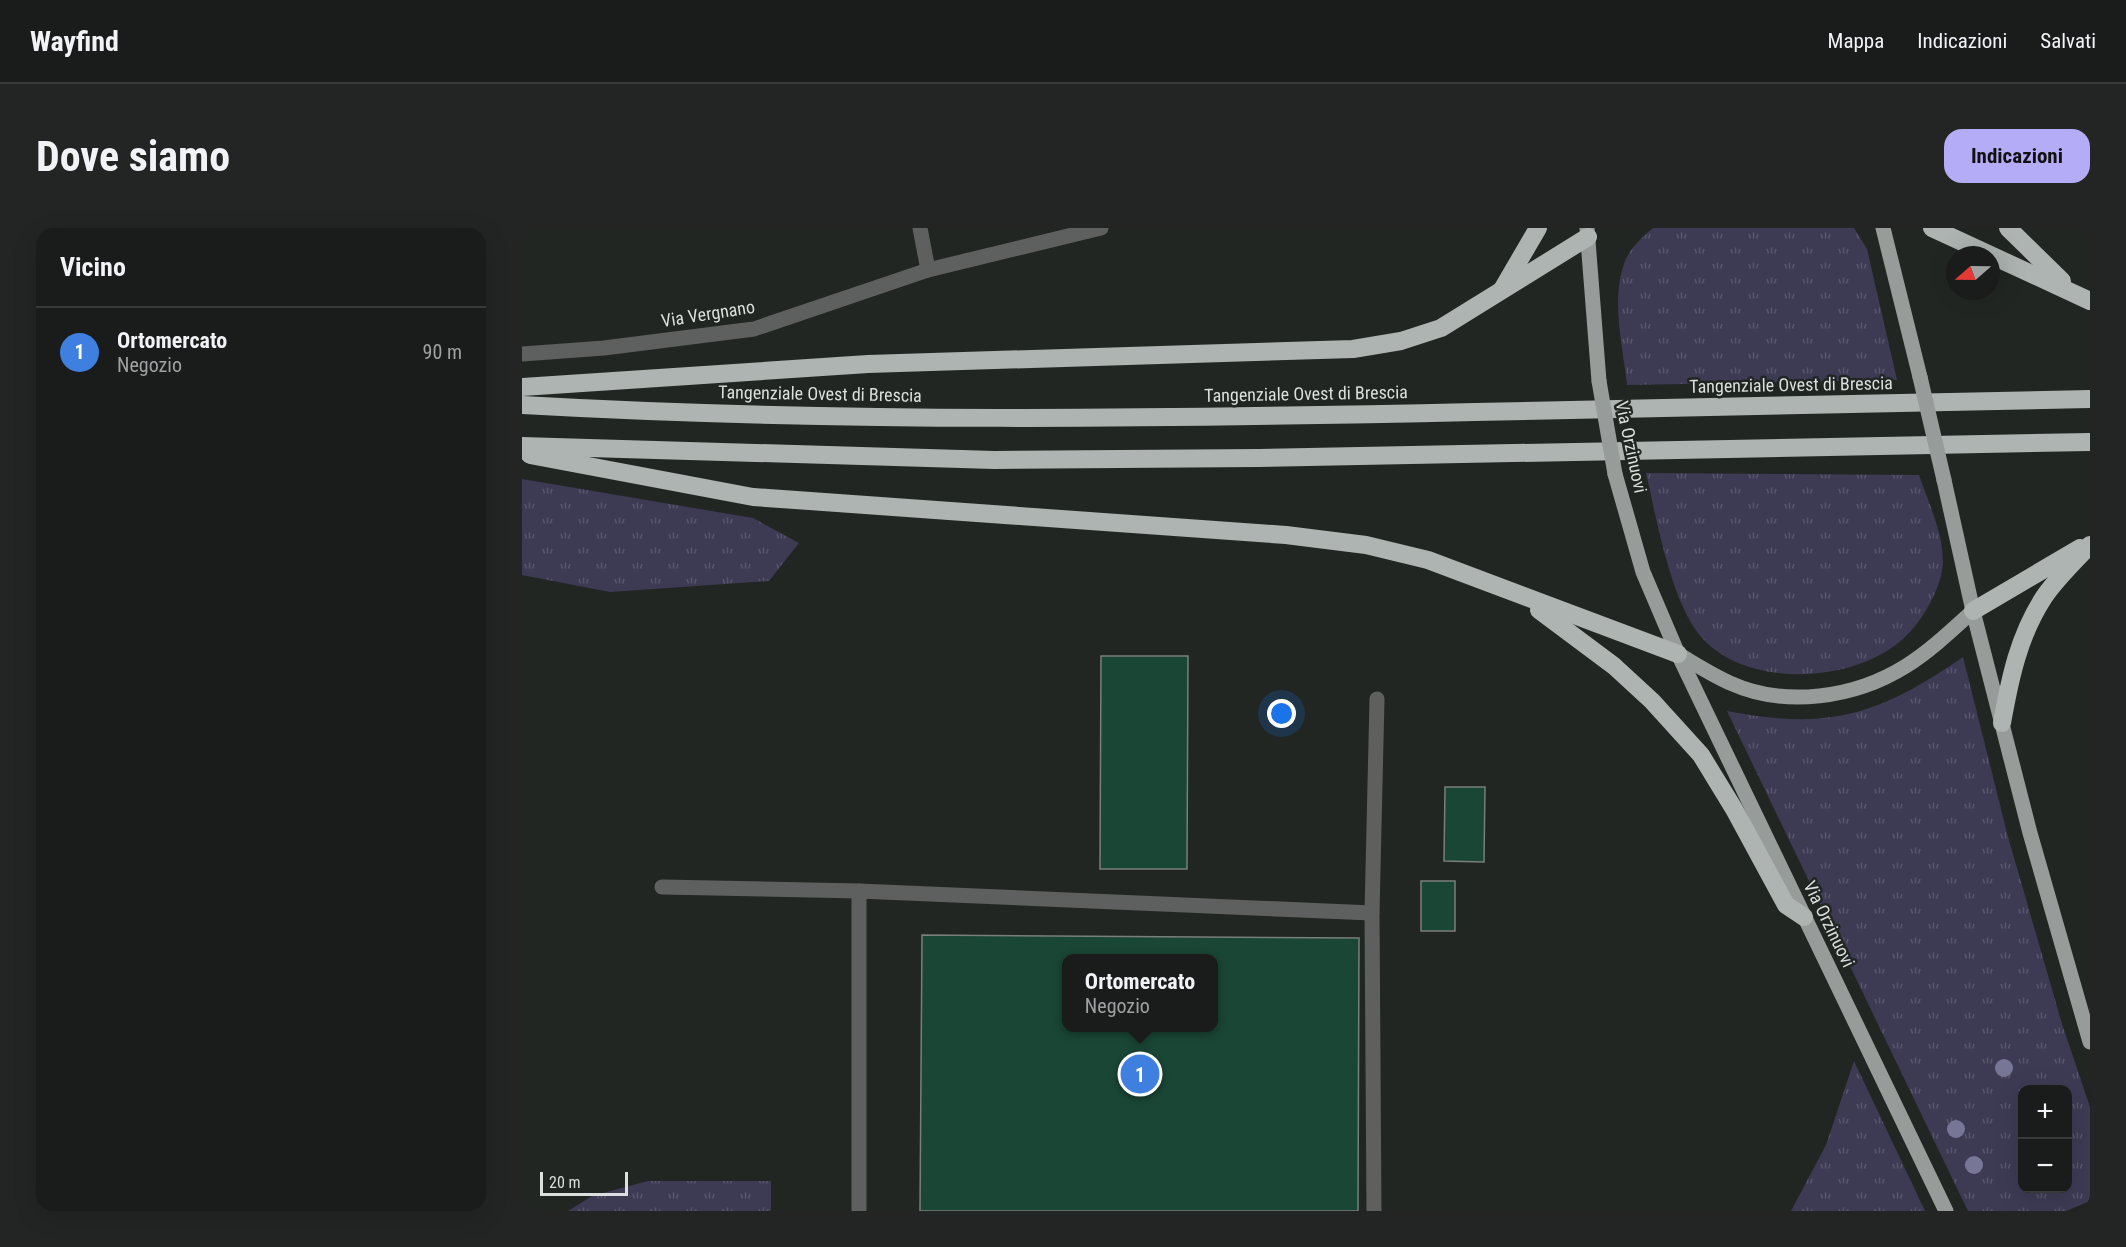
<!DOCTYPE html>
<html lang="it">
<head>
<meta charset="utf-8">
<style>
  :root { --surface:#191c1a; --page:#222523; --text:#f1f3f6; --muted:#9fa1a2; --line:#373a39; --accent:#b5acf8 }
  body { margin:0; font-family:"Roboto Condensed",sans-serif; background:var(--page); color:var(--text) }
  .controls { position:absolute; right:18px; bottom:18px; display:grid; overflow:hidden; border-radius:12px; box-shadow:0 6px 24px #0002 }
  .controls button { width:54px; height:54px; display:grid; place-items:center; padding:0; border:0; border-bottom:2px solid var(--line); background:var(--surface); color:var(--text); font:30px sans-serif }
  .compass { position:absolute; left:1424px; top:18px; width:54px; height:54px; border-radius:50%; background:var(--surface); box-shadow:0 6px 24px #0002; rotate:250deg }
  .scale { position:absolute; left:18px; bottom:15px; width:88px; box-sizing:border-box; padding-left:6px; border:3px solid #dbdfdd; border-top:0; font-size:16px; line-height:21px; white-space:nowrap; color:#dbdfdd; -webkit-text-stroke:4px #212623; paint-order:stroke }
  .you { position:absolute; left:760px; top:486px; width:21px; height:21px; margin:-15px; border:4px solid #fff; border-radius:50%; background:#1a73e8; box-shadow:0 0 0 9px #1a73e833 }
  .badge { display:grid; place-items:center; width:39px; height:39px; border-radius:50%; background:var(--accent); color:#fff; font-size:20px; font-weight:700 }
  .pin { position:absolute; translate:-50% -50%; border:3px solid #fff; box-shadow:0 2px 6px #0006 }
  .popup { position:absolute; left:540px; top:726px; width:156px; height:78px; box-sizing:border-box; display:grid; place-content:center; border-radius:12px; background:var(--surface); filter:drop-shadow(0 2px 4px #0005); font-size:20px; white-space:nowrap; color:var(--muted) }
  .popup b { font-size:22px; color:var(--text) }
  .popup::after { content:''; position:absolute; left:50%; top:100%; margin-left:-12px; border:12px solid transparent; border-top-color:var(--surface) }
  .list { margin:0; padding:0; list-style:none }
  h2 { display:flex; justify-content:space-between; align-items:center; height:78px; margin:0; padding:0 24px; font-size:26px }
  h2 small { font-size:20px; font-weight:400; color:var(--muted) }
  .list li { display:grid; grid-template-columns:39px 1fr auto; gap:18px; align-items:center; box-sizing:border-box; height:90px; padding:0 24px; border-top:2px solid var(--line) }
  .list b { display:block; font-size:22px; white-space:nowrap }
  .list p { margin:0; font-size:20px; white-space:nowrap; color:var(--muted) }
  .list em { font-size:20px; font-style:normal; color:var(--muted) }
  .map { position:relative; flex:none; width:1568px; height:983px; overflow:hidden; border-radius:18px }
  header { display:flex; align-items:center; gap:36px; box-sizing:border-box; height:84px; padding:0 30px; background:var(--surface); border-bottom:2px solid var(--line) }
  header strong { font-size:28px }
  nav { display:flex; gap:33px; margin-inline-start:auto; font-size:21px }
  .intro { display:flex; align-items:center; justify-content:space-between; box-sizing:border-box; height:144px; padding:0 36px }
  h1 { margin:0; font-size:42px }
  .button { padding:15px 27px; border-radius:18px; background:var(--accent); color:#111; font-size:21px; font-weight:700 }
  main { display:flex; gap:36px; padding:0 36px }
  aside { flex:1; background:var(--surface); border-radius:18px; box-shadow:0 6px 24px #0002 }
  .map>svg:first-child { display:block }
  .grass { fill:url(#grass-tufts); fill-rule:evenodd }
  .building { fill:#1a4635; stroke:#797f7c; stroke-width:1.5; fill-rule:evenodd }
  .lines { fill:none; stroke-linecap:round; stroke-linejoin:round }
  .minor { stroke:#5e605f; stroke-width:15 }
  .major { stroke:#979c9a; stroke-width:15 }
  .highway { stroke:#adb4b1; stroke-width:18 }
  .major-bridge { stroke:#979c9a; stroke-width:15 }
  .tree { fill:#777696 }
  .labels { text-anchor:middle; stroke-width:5; stroke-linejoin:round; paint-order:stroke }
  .street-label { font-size:18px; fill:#dbdfdd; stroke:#212623 }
</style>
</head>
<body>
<header>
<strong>Wayfind</strong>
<nav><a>Mappa</a><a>Indicazioni</a><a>Salvati</a></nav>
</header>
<div class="intro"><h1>Dove siamo</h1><a class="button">Indicazioni</a></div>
<main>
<aside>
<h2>Vicino<small></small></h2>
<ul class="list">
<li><span class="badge" style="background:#3f7fe0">1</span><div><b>Ortomercato</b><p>Negozio</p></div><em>90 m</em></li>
</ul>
</aside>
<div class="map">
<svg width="1568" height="983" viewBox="0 0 1568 983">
  <defs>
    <pattern id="grass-tufts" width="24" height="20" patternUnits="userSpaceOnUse" patternTransform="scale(1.5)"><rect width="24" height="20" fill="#3d3a54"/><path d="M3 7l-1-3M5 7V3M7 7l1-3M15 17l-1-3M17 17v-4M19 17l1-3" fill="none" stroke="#58566c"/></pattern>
  </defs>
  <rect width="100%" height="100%" fill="#212623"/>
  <g class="grass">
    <path d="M 1131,0 L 1332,0 L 1345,21 L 1375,152 L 1105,157 C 1101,119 1089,73 1102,36 C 1107,21 1119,10 1131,0 Z"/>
    <path d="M 1124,245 L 1397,247 C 1407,277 1427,316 1419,348 C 1413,370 1399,394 1382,410 C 1334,455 1227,461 1181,411 C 1149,376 1135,292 1124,245 Z"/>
    <path d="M 0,251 L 231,290 L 277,315 L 247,353 L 88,364 L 0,347 Z"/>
    <path d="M 1441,429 L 1486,609 L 1540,796 L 1568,879 L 1568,973 L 1544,983 L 1446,983 L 1205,483 C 1307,503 1357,487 1441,429 ZM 1500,862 L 1546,862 L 1546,960 L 1500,960 Z"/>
    <path d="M 1332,833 L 1403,983 L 1269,983 L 1304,917 Z"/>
    <path d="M 126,953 L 249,953 L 249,983 L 46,983 L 70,968 Z"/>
  </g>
  <g class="building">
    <path d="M 579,428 L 666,428 L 665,641 L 578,641 Z"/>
    <path d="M 923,559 L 963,559 L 962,634 L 922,633 Z"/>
    <rect x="899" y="653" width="34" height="50"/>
    <path d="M 400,707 L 837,710 L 836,983 L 398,983 ZM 544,730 L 692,730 L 692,800 L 544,800 Z"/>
  </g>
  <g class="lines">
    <g class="minor">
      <path d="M 398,0 L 406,42 L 579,0"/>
      <path d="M 0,126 L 82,120 L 232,101 L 406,42"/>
      <path d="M 140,659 L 337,663 L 850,685"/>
      <path d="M 337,983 L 337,663"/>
      <path d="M 852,983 L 850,685 L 855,471"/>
    </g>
    <g class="major">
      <path d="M 1065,0 L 1077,153"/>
      <path d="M 1361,0 L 1398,149"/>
      <path d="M 1093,246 L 1121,344 L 1156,426 L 1424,983"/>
      <path d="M 1422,252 L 1451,383 L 1508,605 L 1568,814"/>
      <path d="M 1156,426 C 1173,436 1190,447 1208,455 C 1263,480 1333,470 1384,438 C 1408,423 1430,402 1451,383"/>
    </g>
    <g class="highway">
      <path d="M 1410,0 L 1568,73"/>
      <path d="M 1486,0 L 1540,53"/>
      <path d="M 981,60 L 1016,0"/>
      <path d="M 0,159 L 346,136 L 831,121 L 879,113 L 919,100 L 1066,9"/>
      <path d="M 0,177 C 318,195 635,191 953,184 C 1158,180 1363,176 1568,171"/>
      <path d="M 0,218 L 472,232 L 737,230 L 1568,214"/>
      <path d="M 8,227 L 231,269 L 764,307 L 844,317 L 906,332 L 1156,426"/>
      <path d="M 1017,382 L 1092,438 L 1130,473 L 1179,527 L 1212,581 L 1264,677 L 1282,689"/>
      <path d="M 1451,383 L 1558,320"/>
      <path d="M 1480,495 C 1488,450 1497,407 1522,369 C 1535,350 1553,333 1568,317"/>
    </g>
    <g class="major-bridge">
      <path d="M 1398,149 L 1422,252"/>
      <path d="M 1077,153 L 1093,246"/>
    </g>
  </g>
  <g class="tree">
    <circle cx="1482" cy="840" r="9"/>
    <circle cx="1434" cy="901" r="9"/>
    <circle cx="1452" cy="937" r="9"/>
  </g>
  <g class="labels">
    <g class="street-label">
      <text transform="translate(186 86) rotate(-9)" y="6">Via Vergnano</text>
      <text transform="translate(1269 157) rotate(-1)" y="6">Tangenziale Ovest di Brescia</text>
      <text transform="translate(298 166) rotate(1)" y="6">Tangenziale Ovest di Brescia</text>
      <text transform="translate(784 166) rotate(-1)" y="6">Tangenziale Ovest di Brescia</text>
      <text transform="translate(1109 219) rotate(78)" y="6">Via Orzinuovi</text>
      <text transform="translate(1307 696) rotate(64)" y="6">Via Orzinuovi</text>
    </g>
  </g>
</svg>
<div class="controls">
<button>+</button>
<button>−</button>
</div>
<svg class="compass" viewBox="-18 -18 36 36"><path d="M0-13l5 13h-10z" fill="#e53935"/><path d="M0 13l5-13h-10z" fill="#9fa1a2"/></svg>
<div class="scale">20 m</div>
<div class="you"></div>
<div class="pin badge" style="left:618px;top:846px;background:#3f7fe0">1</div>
<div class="popup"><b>Ortomercato</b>Negozio</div>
</div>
</main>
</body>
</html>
